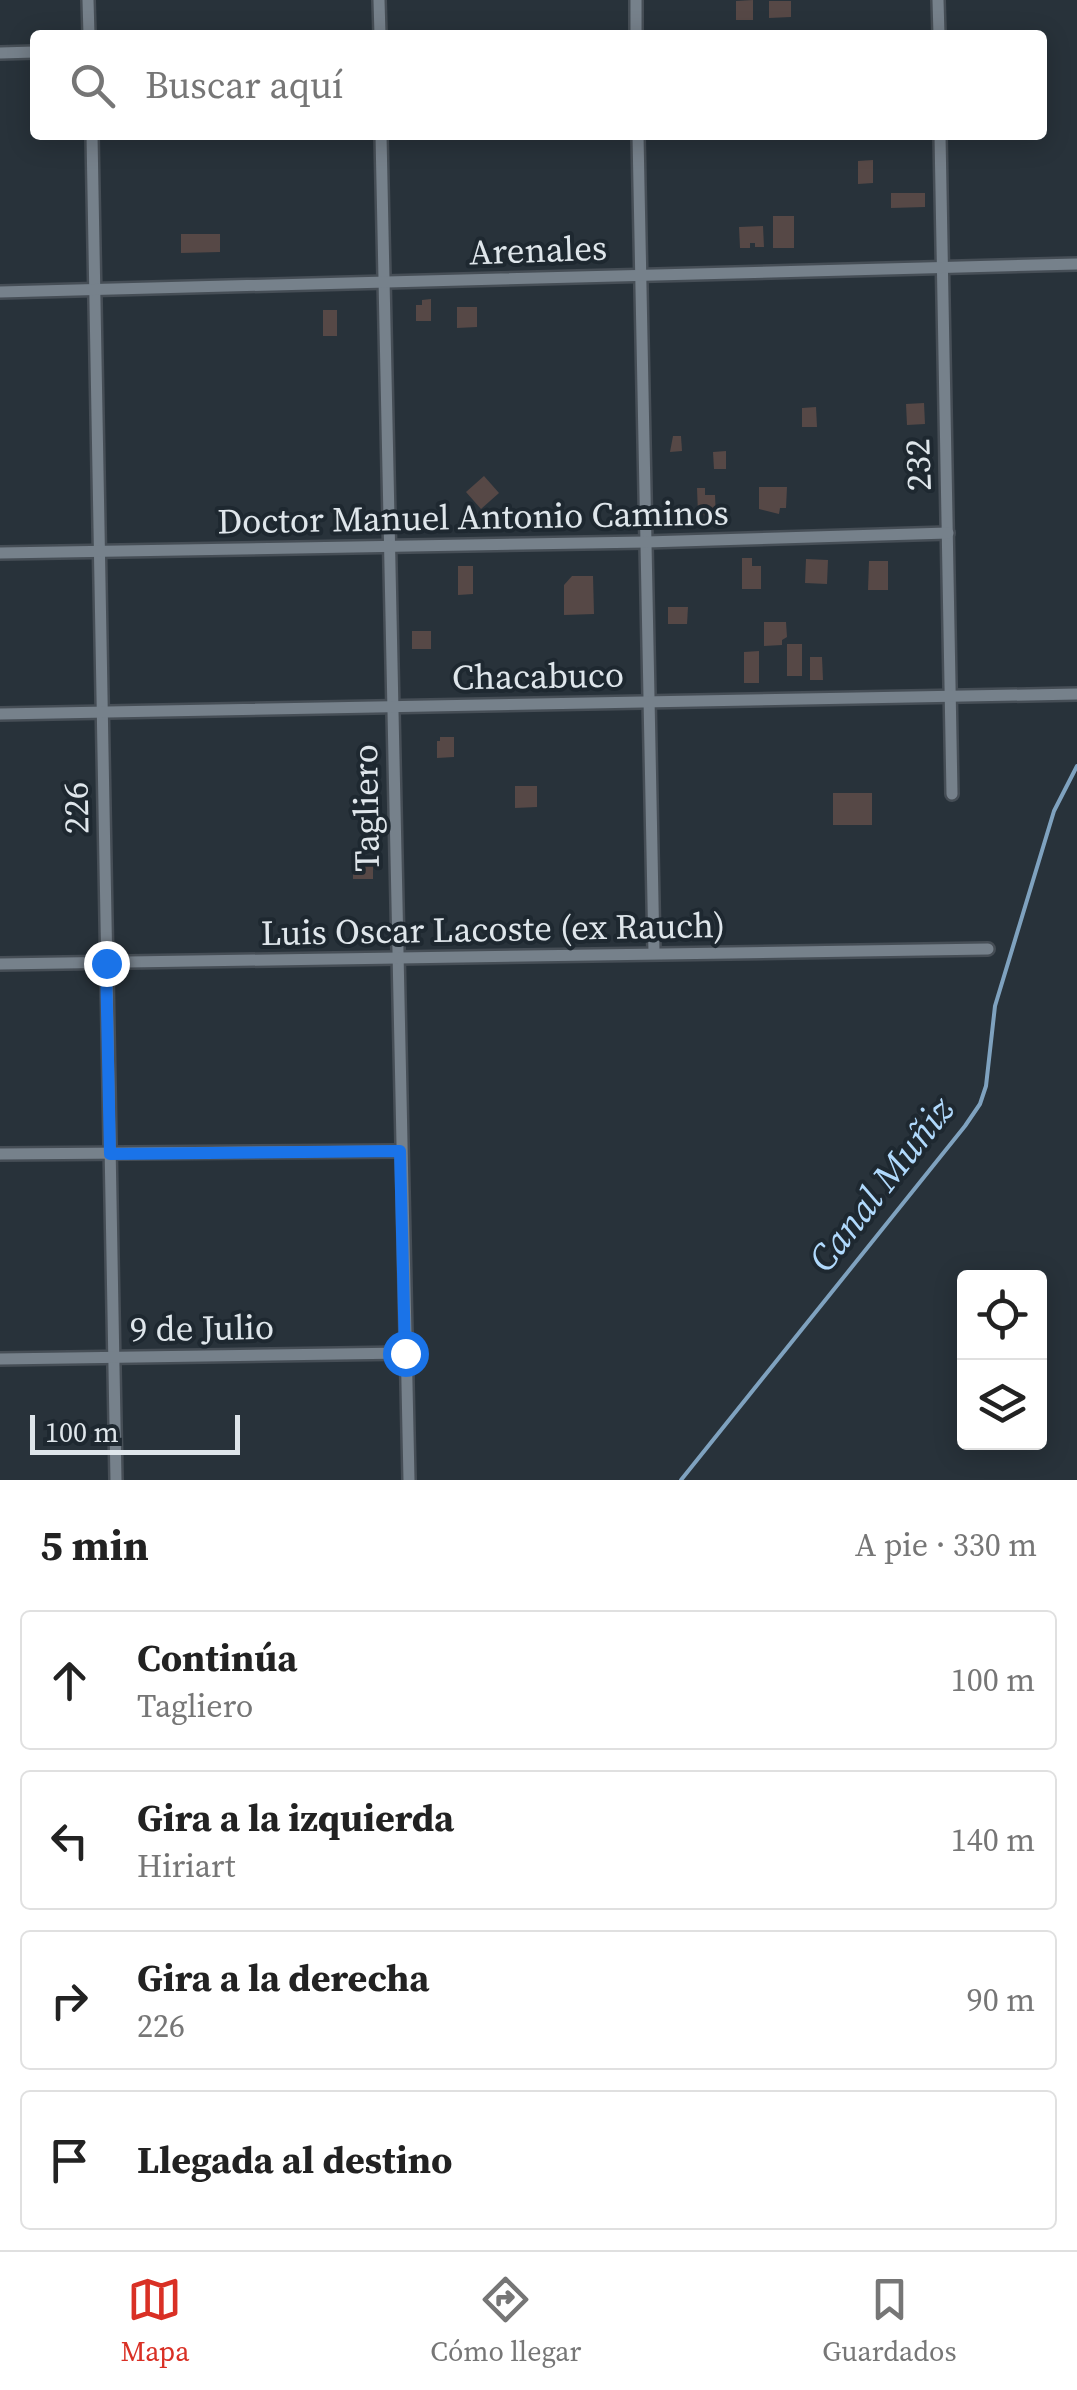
<!DOCTYPE html>
<html lang="es">
<head>
<meta charset="utf-8">
<style>
  :root { --surface:#fff; --page:#f2f2f2; --text:#222; --muted:#767676; --line:#e0e0e0; --accent:#d93025 }
  body { margin:0; font-family:"Source Serif 4",serif; background:var(--page); color:var(--text) }
  .controls { position:absolute; right:30px; bottom:30px; display:grid; overflow:hidden; border-radius:10px; box-shadow:0 5px 25px #0003 }
  .controls button { width:90px; height:90px; display:grid; place-items:center; padding:0; border:0; border-bottom:2px solid var(--line); background:var(--surface); color:var(--text); font:50px sans-serif }
  .scale { position:absolute; left:30px; bottom:25px; width:210px; box-sizing:border-box; padding-left:10px; border:5px solid #dfe6eb; border-top:0; font-size:28px; line-height:35px; white-space:nowrap; color:#dfe6eb; -webkit-text-stroke:8px #1e2830; paint-order:stroke }
  .stop { position:absolute; width:30px; height:30px; margin:-22px; border:8px solid #1a73e8; border-radius:50%; background:#fff }
  .stop.end { background:#1a73e8; border-color:#fff; box-shadow:0 2px 10px #0008 }
  .list { margin:0; padding:0; list-style:none }
  h2 { display:flex; justify-content:space-between; align-items:center; height:130px; margin:0; padding:0 40px; font-size:42px }
  h2 small { font-size:32px; font-weight:400; color:var(--muted) }
  .list li { display:grid; grid-template-columns:65px 1fr auto; gap:30px; align-items:center; box-sizing:border-box; height:140px; margin:0 20px 20px; padding:0 20px; border:2px solid var(--line); border-radius:10px }
  .list b { display:block; font-size:38px; white-space:nowrap }
  .list p { margin:0; font-size:32px; white-space:nowrap; color:var(--muted) }
  .list em { font-size:32px; font-style:normal; color:var(--muted) }
  .icon { flex:none; width:55px; height:55px; fill:none; stroke:currentColor; stroke-width:2; stroke-linecap:round; stroke-linejoin:round }
  .map { position:relative; flex:none; width:1077px; height:1480px; overflow:hidden }
  .search { position:absolute; background:var(--surface); box-shadow:0 5px 25px #0003; left:30px; right:30px; top:30px; height:110px; display:flex; align-items:center; gap:25px; box-sizing:border-box; padding:0 35px; border-radius:10px; color:var(--muted); font-size:38px }
  .sheet { height:770px; background:var(--surface) }
  nav { display:flex; justify-content:space-around; align-items:center; box-sizing:border-box; height:140px; border-top:2px solid var(--line); background:var(--surface); font-size:28px; color:var(--muted) }
  nav a { display:grid; justify-items:center; gap:5px }
  nav .on { color:var(--accent) }
  .map>svg:first-child { display:block }
  .lines { fill:none; stroke-linecap:round; stroke-linejoin:round }
  .stream { stroke:#7fa2bf; stroke-width:4 }
  .building { fill:#564846 }
  .street-casing { stroke:#464e56; stroke-width:16 }
  .street { stroke:#76818b; stroke-width:11 }
  .route { stroke:#1a73e8; stroke-width:12 }
  .labels { text-anchor:middle; stroke-width:8; stroke-linejoin:round; paint-order:stroke }
  .street-label { font-size:35px; fill:#dfe6eb; stroke:#1e2830 }
  .water-label { font-size:38px; font-style:italic; fill:#b0d9fc; stroke:#1e2830 }
</style>
</head>
<body>
<div class="map">
<svg width="1077" height="1480" viewBox="0 0 1077 1480">
  <rect width="100%" height="100%" fill="#28323a"/>
  <g class="lines">
    <path class="stream" d="M 681,1480 L 965,1126 L 980,1104 L 986,1086 L 995,1006 L 1054,811 L 1077,766"/>
  </g>
  <g class="building">
    <path d="M 753,0 L 753,20 L 736,20 L 736,1 Z"/>
    <path d="M 769,1 L 791,1 L 791,17 L 769,18 Z"/>
    <path d="M 873,160 L 873,183 L 858,184 L 858,161 Z"/>
    <path d="M 891,193 L 925,193 L 925,207 L 891,208 Z"/>
    <rect x="773" y="216" width="21" height="32"/>
    <path d="M 763,226 L 764,247 L 755,247 L 755,243 L 750,243 L 750,248 L 740,248 L 739,227 Z"/>
    <path d="M 181,234 L 220,234 L 220,252 L 181,253 Z"/>
    <path d="M 431,299 L 431,321 L 416,321 L 416,305 L 422,305 L 422,300 Z"/>
    <path d="M 457,307 L 477,307 L 477,327 L 457,328 Z"/>
    <rect x="323" y="310" width="14" height="26"/>
    <path d="M 924,403 L 925,424 L 907,425 L 906,404 Z"/>
    <path d="M 816,407 L 817,427 L 802,427 L 802,408 Z"/>
    <path d="M 673,436 L 681,436 L 682,451 L 670,452 Z"/>
    <path d="M 726,451 L 726,469 L 714,469 L 713,452 Z"/>
    <path d="M 484,476 L 499,493 L 481,509 L 466,492 Z"/>
    <path d="M 759,487 L 787,487 L 786,508 L 780,508 L 779,514 L 759,509 Z"/>
    <path d="M 697,488 L 705,488 L 705,495 L 715,495 L 716,518 L 698,514 Z"/>
    <path d="M 742,558 L 752,558 L 752,566 L 761,566 L 761,589 L 742,589 Z"/>
    <path d="M 806,559 L 828,560 L 827,584 L 805,583 Z"/>
    <path d="M 869,561 L 888,561 L 888,590 L 868,590 Z"/>
    <path d="M 458,566 L 473,566 L 473,594 L 458,595 Z"/>
    <path d="M 572,576 L 593,576 L 594,614 L 564,615 L 564,585 Z"/>
    <path d="M 668,607 L 688,607 L 687,624 L 668,624 Z"/>
    <path d="M 764,622 L 786,622 L 787,637 L 782,640 L 782,645 L 764,646 Z"/>
    <rect x="412" y="631" width="19" height="18"/>
    <rect x="787" y="644" width="15" height="32"/>
    <path d="M 759,651 L 759,683 L 744,683 L 744,652 Z"/>
    <path d="M 810,657 L 822,657 L 823,680 L 810,680 Z"/>
    <path d="M 440,737 L 454,737 L 454,757 L 437,758 L 437,741 L 440,741 Z"/>
    <path d="M 515,786 L 537,786 L 537,807 L 515,808 Z"/>
    <rect x="833" y="793" width="39" height="32"/>
    <rect x="353" y="862" width="20" height="17"/>
  </g>
  <g class="lines">
    <g class="street-casing">
      <g id="street">
        <path d="M 88,0 L 89,35"/>
        <path d="M 379,0 L 380,35"/>
        <path d="M 636,0 L 636,35"/>
        <path d="M 938,0 L 939,35"/>
        <path d="M 0,53 L 35,52"/>
        <path d="M 92,135 L 116,1480"/>
        <path d="M 381,135 L 409,1480"/>
        <path d="M 638,135 L 654,953"/>
        <path d="M 940,135 L 952,794"/>
        <path d="M 0,292 L 1077,264"/>
        <path d="M 0,553 L 646,542 L 948,533"/>
        <path d="M 0,714 L 1077,694"/>
        <path d="M 0,964 L 988,949"/>
        <path d="M 0,1154 L 400,1151"/>
        <path d="M 0,1359 L 405,1353"/>
      </g>
    </g>
    <use href="#street" class="street"/>
  </g>
  <g class="lines">
    <path class="route" d="M 106,963 L 110,1154 L 400,1151 L 405,1353"/>
  </g>
  <g class="labels">
    <g class="street-label">
      <text transform="translate(538 250) rotate(-2)" y="12">Arenales</text>
      <text transform="translate(918 465) rotate(-92)" y="12">232</text>
      <text transform="translate(473 517) rotate(-1)" y="12">Doctor Manuel Antonio Caminos</text>
      <text transform="translate(538 676) rotate(-1)" y="12">Chacabuco</text>
      <text transform="translate(76 808) rotate(-91)" y="12">226</text>
      <text transform="translate(366 808) rotate(-91)" y="12">Tagliero</text>
      <text transform="translate(493 929) rotate(-1)" y="12">Luis Oscar Lacoste (ex Rauch)</text>
      <text transform="translate(202 1328) rotate(-1)" y="12">9 de Julio</text>
    </g>
    <g class="water-label">
      <text transform="translate(881 1184) rotate(-52)" y="13">Canal Muñiz</text>
    </g>
  </g>
</svg>
<div class="controls">
<button><svg class="icon" aria-label="locate" viewBox="0 0 24 24"><circle cx="12" cy="12" r="6"/><path d="M12 2v4M12 18v4M2 12h4M18 12h4"/></svg></button>
<button><svg class="icon" aria-label="layers" viewBox="0 0 24 24"><path d="M12 4l9 5-9 5-9-5zM3 14l9 5 9-5"/></svg></button>
</div>
<div class="scale">100 m</div>
<div class="stop" style="left:405px;top:1353px"></div>
<div class="stop end" style="left:106px;top:963px"></div>
<div class="search"><svg class="icon" aria-label="search" viewBox="0 0 24 24"><circle cx="10" cy="10" r="6"/><path d="M15 15l6 6"/></svg>Buscar aquí</div>
</div>
<section class="sheet">
<h2>5 min<small>A pie · 330 m</small></h2>
<ul class="list">
<li><svg class="icon" aria-label="ahead" viewBox="0 0 24 24"><path d="M12 20V5M6 11l6-6 6 6"/></svg><div><b>Continúa</b><p>Tagliero</p></div><em>100 m</em></li>
<li><svg class="icon" aria-label="left" viewBox="0 0 24 24"><path d="M17 20v-9H6M10 6l-5 5 5 5"/></svg><div><b>Gira a la izquierda</b><p>Hiriart</p></div><em>140 m</em></li>
<li><svg class="icon" aria-label="right" viewBox="0 0 24 24"><path d="M7 20v-9h11M14 6l5 5-5 5"/></svg><div><b>Gira a la derecha</b><p>226</p></div><em>90 m</em></li>
<li><svg class="icon" aria-label="arrive" viewBox="0 0 24 24"><path d="M6 21V4h12l-3 4 3 4H6"/></svg><div><b>Llegada al destino</b></div></li>
</ul>
</section>
<nav>
<a class="on"><svg class="icon" aria-label="map" viewBox="0 0 24 24"><path d="M3 6l6-2 6 2 6-2v14l-6 2-6-2-6 2zM9 4v14M15 6v14"/></svg>Mapa</a>
<a><svg class="icon" aria-label="directions" viewBox="0 0 24 24"><path d="M12 3l9 9-9 9-9-9zM9 14v-3h6M13 9l2 2-2 2"/></svg>Cómo llegar</a>
<a><svg class="icon" aria-label="saved" viewBox="0 0 24 24"><path d="M7 4h10v16l-5-4-5 4z"/></svg>Guardados</a>
</nav>
</body>
</html>
